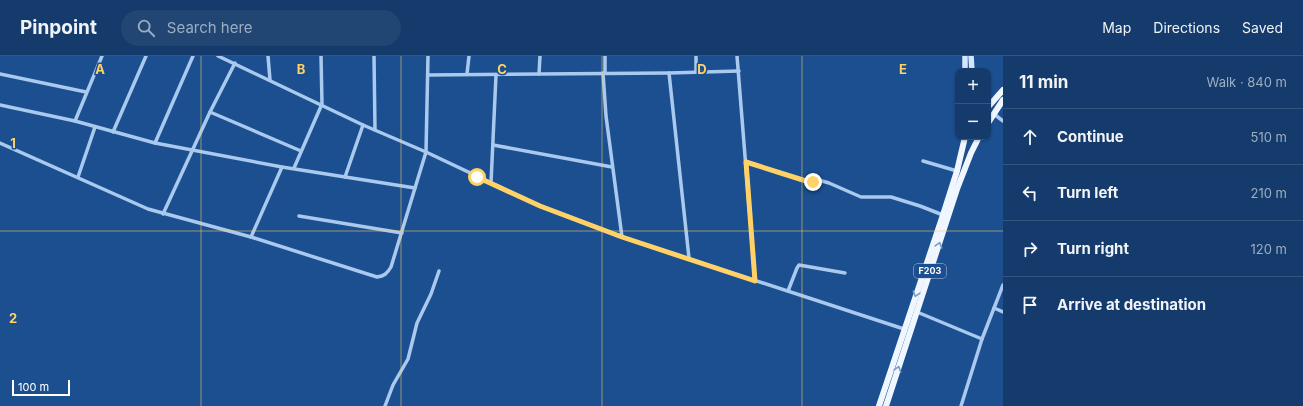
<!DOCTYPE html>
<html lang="en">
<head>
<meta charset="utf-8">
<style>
  :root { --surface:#143b6b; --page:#214673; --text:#f1f3f6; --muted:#9dadc1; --line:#33557e }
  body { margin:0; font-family:Inter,sans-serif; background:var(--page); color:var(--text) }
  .controls { position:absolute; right:12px; top:12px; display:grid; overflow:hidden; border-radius:8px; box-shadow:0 1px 3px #0004 }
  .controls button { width:36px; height:36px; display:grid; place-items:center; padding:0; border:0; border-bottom:1px solid var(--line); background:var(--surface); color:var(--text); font:20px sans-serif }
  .scale { position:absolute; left:12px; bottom:10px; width:58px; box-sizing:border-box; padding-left:4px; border:2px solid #fff; border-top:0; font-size:11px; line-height:14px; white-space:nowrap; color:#fff; -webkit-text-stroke:3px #1b4f8f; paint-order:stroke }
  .stop { position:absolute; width:12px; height:12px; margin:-9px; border:3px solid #ffd166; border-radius:50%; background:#fff }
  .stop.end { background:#ffd166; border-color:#fff; box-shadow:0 1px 4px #0008 }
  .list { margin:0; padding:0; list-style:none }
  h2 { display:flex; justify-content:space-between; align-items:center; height:52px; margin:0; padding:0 16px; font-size:17px }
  h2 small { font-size:13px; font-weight:400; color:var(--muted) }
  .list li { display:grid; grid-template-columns:26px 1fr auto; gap:12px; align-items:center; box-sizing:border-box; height:56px; padding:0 16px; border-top:1px solid var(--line) }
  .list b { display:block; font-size:15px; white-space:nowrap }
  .list em { font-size:13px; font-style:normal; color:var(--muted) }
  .icon { flex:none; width:22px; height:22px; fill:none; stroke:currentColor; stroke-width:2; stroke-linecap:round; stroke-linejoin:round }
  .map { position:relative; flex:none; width:1003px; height:350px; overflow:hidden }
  header { display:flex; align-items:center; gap:24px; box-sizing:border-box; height:56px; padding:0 20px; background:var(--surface); border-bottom:1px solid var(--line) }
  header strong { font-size:19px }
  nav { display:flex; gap:22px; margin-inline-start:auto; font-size:14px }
  .search { width:280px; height:36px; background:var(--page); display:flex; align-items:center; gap:10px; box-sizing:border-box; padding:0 14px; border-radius:22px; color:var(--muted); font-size:15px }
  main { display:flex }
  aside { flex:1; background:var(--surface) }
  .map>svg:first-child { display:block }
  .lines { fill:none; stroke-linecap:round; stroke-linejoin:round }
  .minor { stroke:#a9c9ee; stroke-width:3.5 }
  .secondary { stroke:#d6e6fa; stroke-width:5.5 }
  .primary { stroke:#f0f6ff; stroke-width:6 }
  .oneway { stroke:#7b9ac1 }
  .route { stroke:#ffd166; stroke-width:5 }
  .grid { fill:none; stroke:#ffd166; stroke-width:1; stroke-opacity:0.55 }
  .labels { text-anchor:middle; stroke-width:3; stroke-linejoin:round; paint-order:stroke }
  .shield { fill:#1b4f8f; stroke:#bbcadd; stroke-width:1 }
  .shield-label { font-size:9px; font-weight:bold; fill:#fff }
  .grid-label { font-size:13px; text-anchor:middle; font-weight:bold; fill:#ffd166; stroke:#1b4f8f; stroke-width:3; stroke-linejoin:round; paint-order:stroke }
</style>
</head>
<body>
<header>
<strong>Pinpoint</strong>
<div class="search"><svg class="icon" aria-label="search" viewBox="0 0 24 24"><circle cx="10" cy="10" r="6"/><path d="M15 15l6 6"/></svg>Search here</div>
<nav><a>Map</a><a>Directions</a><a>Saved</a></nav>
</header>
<main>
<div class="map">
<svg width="1003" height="350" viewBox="0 0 1003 350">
  <rect width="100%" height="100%" fill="#1b4f8f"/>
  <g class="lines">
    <g class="minor">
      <path d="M 218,0 L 363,69 L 426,96 L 540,150 L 622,181 L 904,273"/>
      <path d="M 268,0 L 270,24"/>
      <path d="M 374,0 L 375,74"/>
      <path d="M 696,0 L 696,16"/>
      <path d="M 737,0 L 755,225"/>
      <path d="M 603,17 L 606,60 L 622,181"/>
      <path d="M 605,17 L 605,0"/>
      <path d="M 669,17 L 689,202"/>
      <path d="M 0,18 L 86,36"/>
      <path d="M 467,18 L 469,0"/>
      <path d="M 539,18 L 540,0"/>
      <path d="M 428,19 L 669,17 L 739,15"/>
      <path d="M 0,49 L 75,65 L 155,87 L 282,111 L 415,132 L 426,96 L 428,0"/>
      <path d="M 210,56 L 301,95"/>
      <path d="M 994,58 L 1003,65"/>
      <path d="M 75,65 L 102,0"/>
      <path d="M 113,76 L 146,0"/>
      <path d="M 0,87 L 148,153 L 251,181 L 377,221 C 384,220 387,218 391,211 L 415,132"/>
      <path d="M 155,87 L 193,0"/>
      <path d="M 493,89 L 612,111"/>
      <path d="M 923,105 L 957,115"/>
      <path d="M 746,106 L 806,125 L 822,125 L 829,127 L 861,141 L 891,141 L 920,150 L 943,159"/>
      <path d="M 294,112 L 322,48 L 321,0"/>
      <path d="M 78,121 L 95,71"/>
      <path d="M 345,121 L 363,69"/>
      <path d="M 491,127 L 496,19"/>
      <path d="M 163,158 L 210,56 L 235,7"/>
      <path d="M 299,160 L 402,177"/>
      <path d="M 251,181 L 282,111"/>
      <path d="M 788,235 L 797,212 L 799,209 L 845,217"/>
      <path d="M 994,252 L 1003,256"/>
      <path d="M 917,256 L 982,283 L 1003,229"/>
      <path d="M 385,350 L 393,329 L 408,303 L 417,267 L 431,238 L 439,215"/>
      <path d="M 961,350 L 982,283"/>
    </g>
    <g class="secondary">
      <path d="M 965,0 L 965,15"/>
      <path d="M 971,0 L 972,15"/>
    </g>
    <g class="primary">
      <path d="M 988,51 L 1003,34"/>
      <path d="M 988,67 L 1003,44"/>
      <path d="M 879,350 L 943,159 L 957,115 L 965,81"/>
      <path d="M 886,350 L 957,133 L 971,97 L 979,81"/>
    </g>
  </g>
  <defs><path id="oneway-chevron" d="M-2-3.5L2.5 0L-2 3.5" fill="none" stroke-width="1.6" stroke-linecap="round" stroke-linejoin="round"/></defs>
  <g class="oneway">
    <use href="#oneway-chevron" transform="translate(939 189) rotate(-72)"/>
    <use href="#oneway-chevron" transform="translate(916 238) rotate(108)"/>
    <use href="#oneway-chevron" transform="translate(898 313) rotate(-72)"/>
  </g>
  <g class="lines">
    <path class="route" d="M 477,121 L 540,150 L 622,181 L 755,225 L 746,106 L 806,125 L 813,126"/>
  </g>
  <path class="grid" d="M 201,0 L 201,350M 401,0 L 401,350M 602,0 L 602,350M 802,0 L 802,350M 0,175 L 1003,175"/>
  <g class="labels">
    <rect class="shield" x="914" y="208" width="32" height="14" rx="3"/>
    <g class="shield-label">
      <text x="930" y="218">F203</text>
    </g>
  </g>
  <g class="grid-label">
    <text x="100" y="18">A</text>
    <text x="301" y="18">B</text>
    <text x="502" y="18">C</text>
    <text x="702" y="18">D</text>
    <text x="903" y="18">E</text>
    <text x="13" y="92">1</text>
    <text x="13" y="267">2</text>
  </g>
</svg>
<div class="controls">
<button>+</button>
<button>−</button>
</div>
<div class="scale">100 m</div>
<div class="stop" style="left:477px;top:121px"></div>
<div class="stop end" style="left:813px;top:126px"></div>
</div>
<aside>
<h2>11 min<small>Walk · 840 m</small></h2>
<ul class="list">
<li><svg class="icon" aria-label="ahead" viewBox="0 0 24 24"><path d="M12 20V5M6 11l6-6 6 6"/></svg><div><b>Continue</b></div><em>510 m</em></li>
<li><svg class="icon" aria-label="left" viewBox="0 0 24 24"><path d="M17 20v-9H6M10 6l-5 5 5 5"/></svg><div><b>Turn left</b></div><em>210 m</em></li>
<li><svg class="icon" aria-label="right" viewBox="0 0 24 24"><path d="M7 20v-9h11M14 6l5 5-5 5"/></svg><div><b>Turn right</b></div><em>120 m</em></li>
<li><svg class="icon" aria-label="arrive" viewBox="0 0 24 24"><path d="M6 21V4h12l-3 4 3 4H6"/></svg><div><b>Arrive at destination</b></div></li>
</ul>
</aside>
</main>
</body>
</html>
